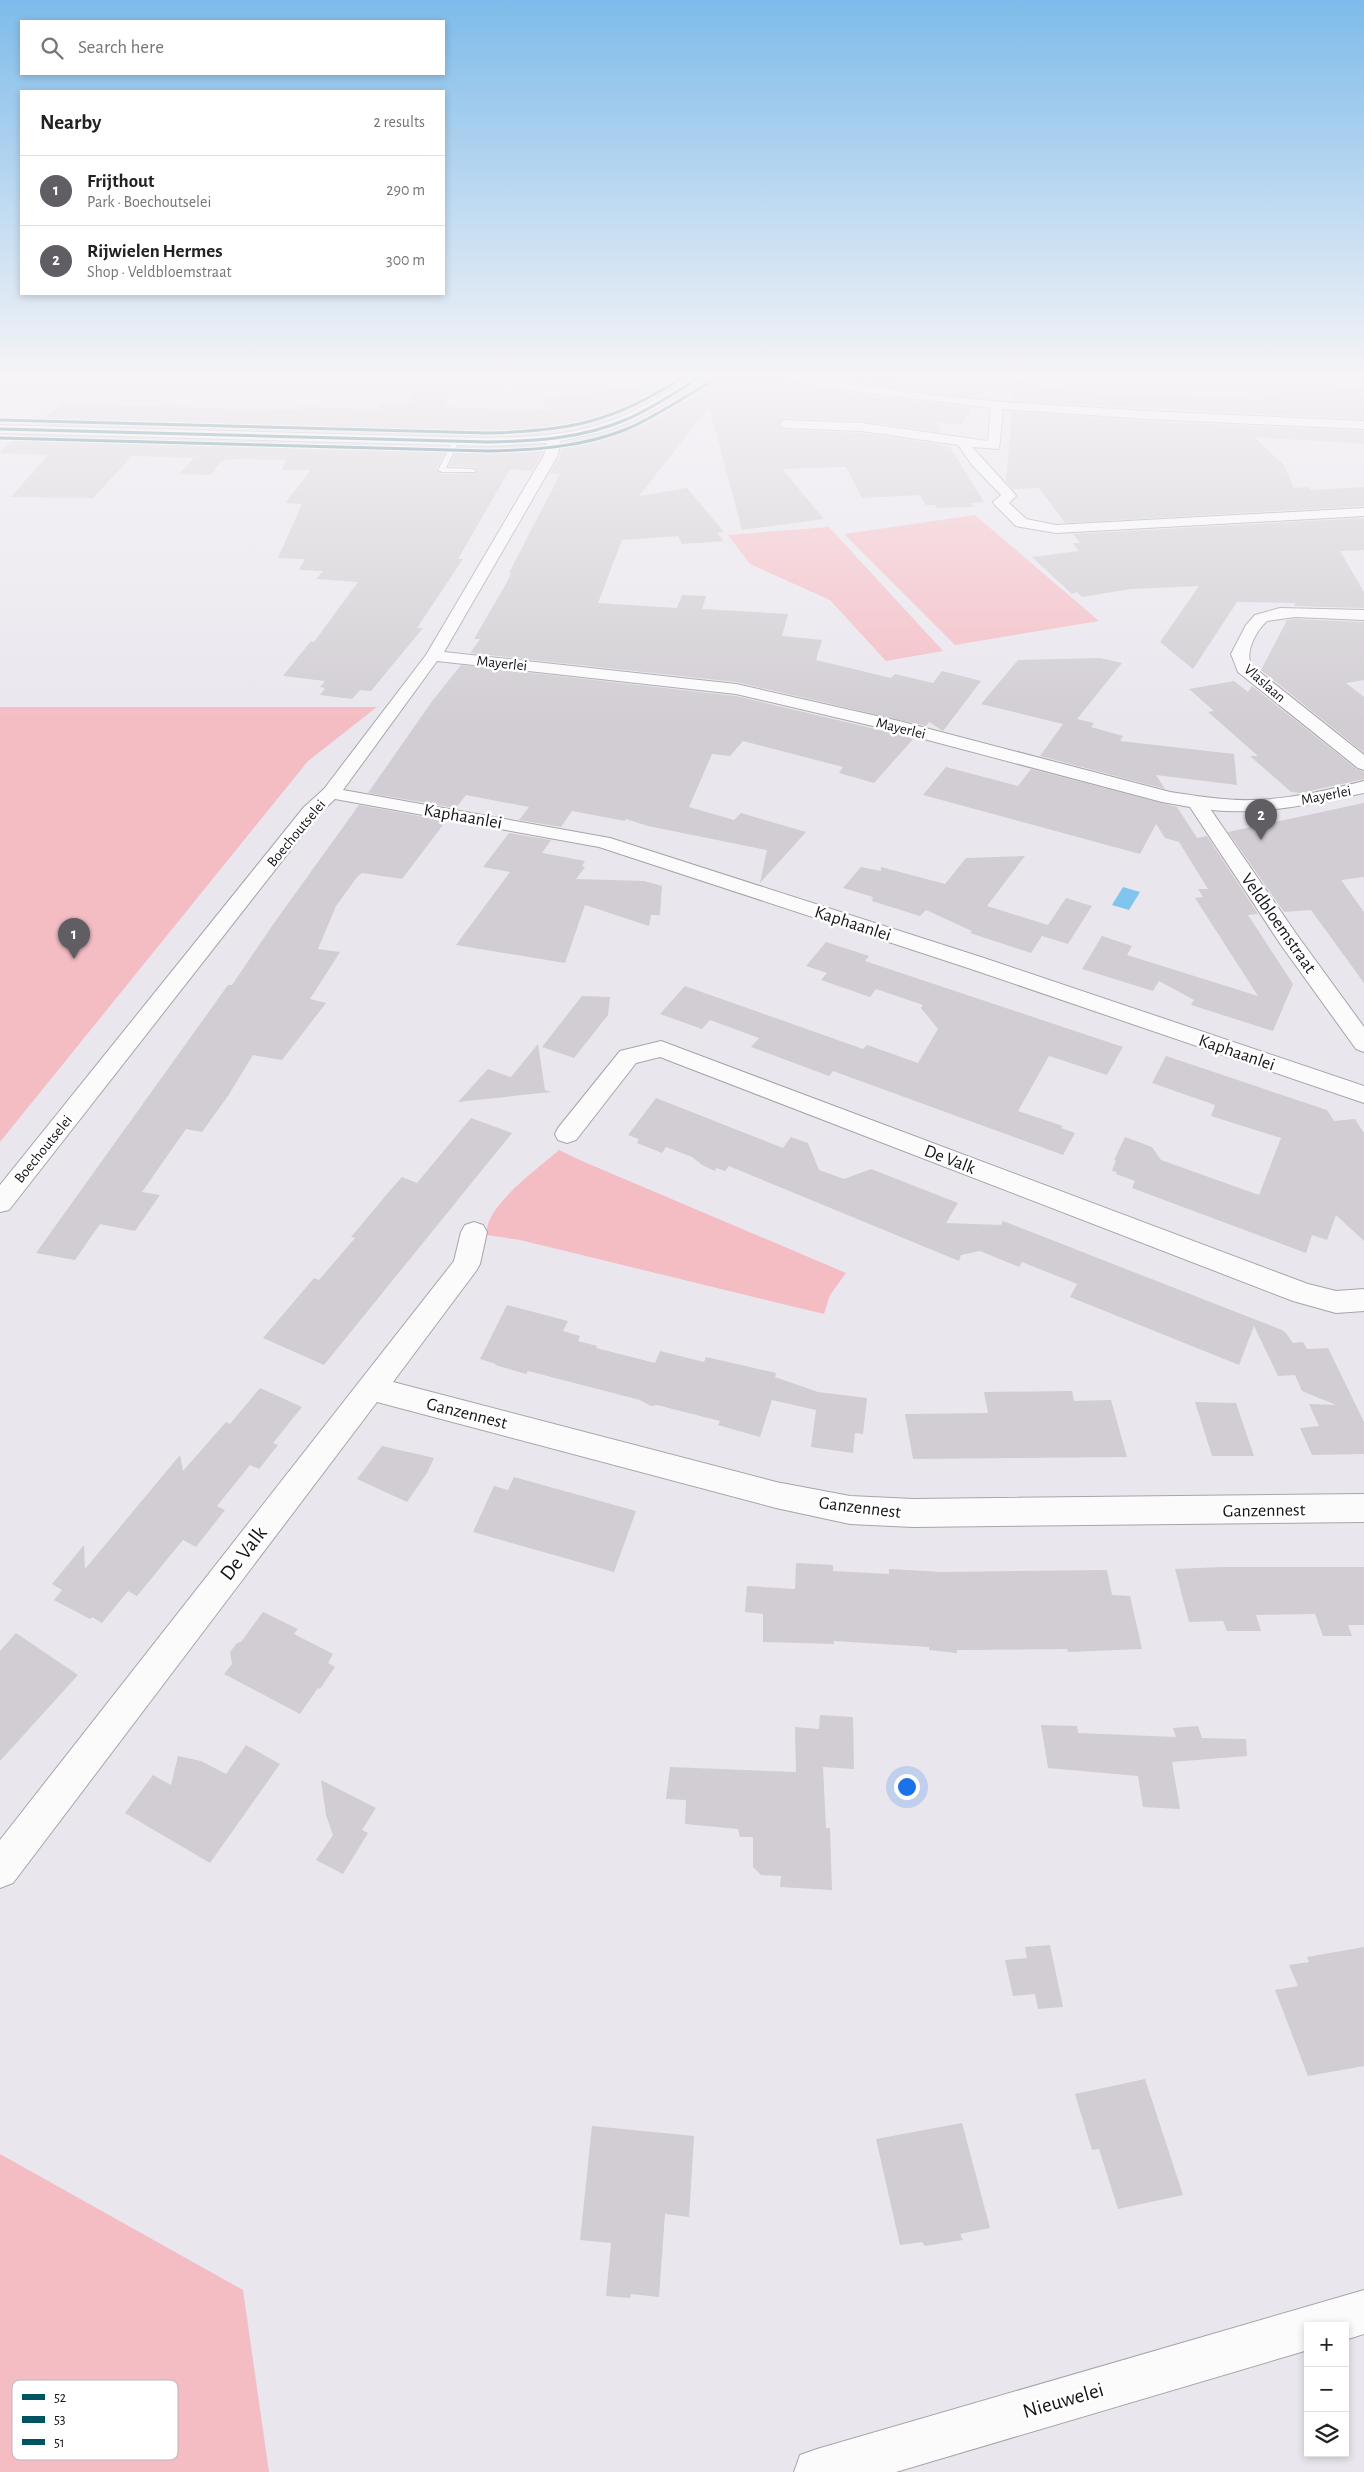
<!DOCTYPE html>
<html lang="en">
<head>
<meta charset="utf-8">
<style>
  :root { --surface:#fff; --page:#f2f2f2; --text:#222; --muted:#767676; --line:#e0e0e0; --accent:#605d63 }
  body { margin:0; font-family:"Alegreya Sans",sans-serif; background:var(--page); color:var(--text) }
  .controls { position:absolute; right:15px; bottom:15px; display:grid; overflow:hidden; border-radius:0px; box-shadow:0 2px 8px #0003 }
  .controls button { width:45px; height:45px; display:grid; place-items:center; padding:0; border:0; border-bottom:1px solid var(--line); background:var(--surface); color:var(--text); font:25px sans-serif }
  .you { position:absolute; left:906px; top:1786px; width:18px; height:18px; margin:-12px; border:4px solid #fff; border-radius:50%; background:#1a73e8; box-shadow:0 0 0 8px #1a73e833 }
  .badge { display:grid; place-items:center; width:32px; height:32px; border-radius:50%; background:var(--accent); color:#fff; font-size:16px; font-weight:700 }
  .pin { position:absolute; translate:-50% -41px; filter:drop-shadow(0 1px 2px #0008) }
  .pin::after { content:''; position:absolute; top:26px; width:18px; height:15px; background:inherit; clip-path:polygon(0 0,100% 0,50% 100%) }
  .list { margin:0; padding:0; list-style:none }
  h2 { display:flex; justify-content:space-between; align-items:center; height:65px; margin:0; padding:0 20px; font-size:21px }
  h2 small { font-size:16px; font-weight:400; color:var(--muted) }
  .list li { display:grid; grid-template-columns:32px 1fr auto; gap:15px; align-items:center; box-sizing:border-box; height:70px; padding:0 20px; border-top:1px solid var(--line) }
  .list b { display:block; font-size:19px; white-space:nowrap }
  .list p { margin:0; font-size:16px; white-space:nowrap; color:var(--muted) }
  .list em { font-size:16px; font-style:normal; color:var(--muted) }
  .icon { flex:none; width:28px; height:28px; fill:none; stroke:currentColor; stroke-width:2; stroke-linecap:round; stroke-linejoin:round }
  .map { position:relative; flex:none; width:1364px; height:2472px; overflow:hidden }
  .search { position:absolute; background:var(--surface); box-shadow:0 2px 8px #0003; left:20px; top:20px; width:425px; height:55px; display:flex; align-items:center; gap:12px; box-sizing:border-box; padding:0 18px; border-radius:0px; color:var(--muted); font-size:19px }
  .panel { position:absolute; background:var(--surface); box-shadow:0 2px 8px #0003; left:20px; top:90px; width:425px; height:205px; border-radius:0px }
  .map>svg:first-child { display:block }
  .green { fill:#f4bdc4 }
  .water { fill:#80c5ee }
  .building { fill:#d1cdd2 }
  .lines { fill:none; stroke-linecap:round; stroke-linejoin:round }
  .lane-casing { stroke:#a7a4aa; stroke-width:2 }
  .street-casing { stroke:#a7a4aa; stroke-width:2 }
  .lane { fill:#fcfbfc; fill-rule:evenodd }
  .street { fill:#fcfbfc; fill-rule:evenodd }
  .bus-1-casing { stroke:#fff; stroke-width:5 }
  .bus-2-casing { stroke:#fff; stroke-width:5 }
  .bus-3-casing { stroke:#fff; stroke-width:5 }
  .bus-1 { stroke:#005460; stroke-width:3 }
  .bus-2 { stroke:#005460; stroke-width:3 }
  .bus-3 { stroke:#005460; stroke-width:3 }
  .labels { text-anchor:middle; stroke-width:5; stroke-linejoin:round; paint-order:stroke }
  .far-street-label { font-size:15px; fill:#151318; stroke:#fff }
  .street-label { font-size:18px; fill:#151318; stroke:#fff }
  .near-street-label { font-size:21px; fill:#151318; stroke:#fff }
  .key { fill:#fff; stroke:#b9b8ba; stroke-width:1 }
  .key-label { font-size:14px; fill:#151318 }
</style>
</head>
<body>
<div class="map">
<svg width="1364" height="2472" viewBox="0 0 1364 2472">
  <rect width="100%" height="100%" fill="#eae6ee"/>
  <g class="green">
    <path d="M 975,515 L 1099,621 L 955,645 L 844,534 Z"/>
    <path d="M 829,527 L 943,651 L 886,661 L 830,600 L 750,564 L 728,535 Z"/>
    <path d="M 0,707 L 377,707 L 308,761 L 0,1142 Z"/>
    <path d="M 559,1150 L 582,1161 L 846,1273 L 830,1295 L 824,1314 L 520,1240 L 487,1235 C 482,1208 540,1167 559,1150 Z"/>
    <path d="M 0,2154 L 243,2290 L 269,2472 L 0,2472 Z"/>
  </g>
  <path class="water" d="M 1123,887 L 1140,892 L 1129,910 L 1112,905 Z"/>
  <g class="building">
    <path d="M 710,376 L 781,376 L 789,382 L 860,394 L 971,408 L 962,425 L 935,422 L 941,432 L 862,421 L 785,418 L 777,425 L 785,430 L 862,433 L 949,446 L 984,502 L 971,503 L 973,507 L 937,508 L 935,505 L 926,505 L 920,495 L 862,498 L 846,467 L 782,469 L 824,519 L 742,530 L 709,407 L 639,496 L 687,488 L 724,532 L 717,533 L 724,541 L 682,544 L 678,536 L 622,540 L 598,603 L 677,608 L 682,595 L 706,596 L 702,609 L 788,614 L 782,636 L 822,640 L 816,660 L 891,678 L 895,674 L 933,683 L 942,671 L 981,681 L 943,731 L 929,722 L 926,726 L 736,682 L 470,653 L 480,639 L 474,639 L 507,582 L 511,573 L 509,573 L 560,474 L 550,473 L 560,456 L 562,443 L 602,434 L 629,425 L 663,407 Z"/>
    <path d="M 819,376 L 895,376 L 983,386 L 977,398 L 932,393 Z"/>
    <path d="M 685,379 L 638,406 L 604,421 L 572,429 L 539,434 L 488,436 L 35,424 L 62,404 L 296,410 L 299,407 L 379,409 L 382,404 L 407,405 L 419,381 L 452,381 L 446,392 L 451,392 L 444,407 L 549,410 L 540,400 Z"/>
    <path d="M 1015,380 L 1041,382 L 1042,387 L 1062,388 L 1063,391 L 1265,400 L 1263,396 L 1281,397 L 1275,383 L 1364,387 L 1364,419 L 1013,401 Z"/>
    <path d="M 1012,411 L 1148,421 L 1364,431 L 1364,444 L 1254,437 L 1284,465 L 1294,488 L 1308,487 L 1311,490 L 1364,487 L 1364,506 L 1065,523 L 1039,488 L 1013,489 L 1006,481 Z"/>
    <path d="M 20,435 L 448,447 L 436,469 L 442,474 L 477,473 L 474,467 L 449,466 L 458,447 L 545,445 L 542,454 L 532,471 L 510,469 L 458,559 L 463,559 L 417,628 L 423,628 L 371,691 L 360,690 L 352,699 L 320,695 L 325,688 L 320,687 L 325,681 L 283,676 L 311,641 L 314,642 L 358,582 L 316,579 L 323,571 L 299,570 L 305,559 L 278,558 L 302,504 L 285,503 L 311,470 L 282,470 L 286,460 L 234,459 L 222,461 L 210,475 L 179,474 L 194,458 L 132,456 L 93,498 L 11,497 L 48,455 L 0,453 L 0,451 Z"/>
    <path d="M 1364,518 L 1364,550 L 1340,551 L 1364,592 L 1364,608 L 1294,606 L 1296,603 L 1237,602 L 1193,669 L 1160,642 L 1199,586 L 1131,589 L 1082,597 L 1077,592 L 1072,594 L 1032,557 L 1079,551 L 1073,543 L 1080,543 L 1073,534 Z"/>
    <path d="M 1295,619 L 1364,622 L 1364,680 L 1346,683 L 1364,697 L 1364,753 L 1261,670 L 1287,620 Z"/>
    <path d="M 1100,658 L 1122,663 L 1077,719 L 1094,723 L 1091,727 L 1123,736 L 1120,741 L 1234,754 L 1237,785 L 1156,775 L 1165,789 L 1040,756 L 1063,724 L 981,704 L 1018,660 Z"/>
    <path d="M 461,665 L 736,696 L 914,738 L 874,783 L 839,773 L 843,767 L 743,741 L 730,756 L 712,754 L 689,807 L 734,820 L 741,813 L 806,832 L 760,883 L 767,850 L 648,826 L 626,819 L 625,821 L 572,811 L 561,827 L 519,820 L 529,807 L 466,795 L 456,808 L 368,793 L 433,700 Z"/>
    <path d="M 1234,681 L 1248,692 L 1252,686 L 1357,769 L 1364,772 L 1364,779 L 1301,793 L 1291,792 L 1250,756 L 1258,756 L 1208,712 L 1214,711 L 1189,689 Z"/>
    <path d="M 946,767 L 1018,786 L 1031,769 L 1177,807 L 1197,838 L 1207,836 L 1258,914 L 1248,915 L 1293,984 L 1273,1031 L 1191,1005 L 1194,1000 L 1159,981 L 1153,991 L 1082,969 L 1102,936 L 1132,946 L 1127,955 L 1258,996 L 1195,898 L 1203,897 L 1198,889 L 1208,889 L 1179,842 L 1165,838 L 1156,824 L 1140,854 L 923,795 Z"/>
    <path d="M 1364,803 L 1364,877 L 1341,880 L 1364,912 L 1364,983 L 1311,910 L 1284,912 L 1228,832 Z"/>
    <path d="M 359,805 L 446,821 L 402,879 L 362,873 L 357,877 L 336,906 L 318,949 L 340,952 L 310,999 L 326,1003 L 282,1060 L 253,1055 L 228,1096 L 202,1132 L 186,1129 L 142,1192 L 160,1195 L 135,1231 L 100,1224 L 75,1260 L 36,1253 L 228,985 L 232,985 L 274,923 Z"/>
    <path d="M 509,833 L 551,840 L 542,853 L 585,861 L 582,866 L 585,867 L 576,879 L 644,881 L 662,886 L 660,915 L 651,915 L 649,926 L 585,905 L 565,963 L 456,945 L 510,872 L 483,867 Z"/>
    <path d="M 1025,856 L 987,906 L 1048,925 L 1066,898 L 1092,906 L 1068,944 L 1042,936 L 1031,953 L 970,933 L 972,931 L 926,910 L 920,916 L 872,901 L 873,897 L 843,888 L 861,867 L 881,871 L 881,867 L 945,884 L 966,858 Z"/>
    <path d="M 826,942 L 869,956 L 865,961 L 1123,1047 L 1107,1075 L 1049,1056 L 1018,1111 L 1063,1126 L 1061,1128 L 1075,1133 L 1063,1155 L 833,1071 L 829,1076 L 751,1047 L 759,1038 L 710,1020 L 702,1029 L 660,1014 L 685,986 L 863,1049 L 867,1045 L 918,1063 L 938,1029 L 921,1008 L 923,1005 L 876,989 L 870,997 L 821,980 L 827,973 L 806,966 Z"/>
    <path d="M 582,996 L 610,997 L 608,1015 L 574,1058 L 542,1047 Z"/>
    <path d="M 538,1044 L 545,1090 L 551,1092 L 458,1102 L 488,1069 L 511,1077 Z"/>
    <path d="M 1166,1056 L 1327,1110 L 1334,1121 L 1355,1119 L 1364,1133 L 1364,1241 L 1336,1215 L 1327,1240 L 1312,1235 L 1306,1253 L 1132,1188 L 1135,1181 L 1116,1174 L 1117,1172 L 1112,1171 L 1116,1160 L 1114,1160 L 1125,1137 L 1152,1147 L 1161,1160 L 1259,1195 L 1281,1138 L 1211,1116 L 1215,1105 L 1152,1083 Z"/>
    <path d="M 656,1098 L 783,1148 L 791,1137 L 808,1143 L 819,1170 L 844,1179 L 871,1169 L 958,1203 L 946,1223 L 1001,1225 L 1003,1221 L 1282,1330 L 1286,1333 L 1293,1343 L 1303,1342 L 1307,1349 L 1328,1348 L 1364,1422 L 1364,1454 L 1312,1455 L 1300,1428 L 1319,1426 L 1309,1404 L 1336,1405 L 1302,1391 L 1295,1375 L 1278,1376 L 1254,1326 L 1239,1365 L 1070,1297 L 1077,1284 L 1022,1262 L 1019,1267 L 980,1251 L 961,1255 L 959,1261 L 729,1166 L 725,1171 L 716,1168 L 715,1171 L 702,1165 L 692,1157 L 666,1147 L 662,1153 L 637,1143 L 639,1139 L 628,1135 Z"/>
    <path d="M 471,1118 L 512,1133 L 324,1365 L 263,1338 L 314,1278 L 319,1280 L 355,1238 L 351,1237 L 393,1187 L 402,1177 L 417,1183 Z"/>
    <path d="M 507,1305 L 568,1321 L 563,1331 L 580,1336 L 578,1341 L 597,1346 L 596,1348 L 655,1363 L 660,1351 L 704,1362 L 706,1357 L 776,1373 L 775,1377 L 818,1392 L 867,1398 L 863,1434 L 855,1433 L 853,1453 L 811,1447 L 816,1410 L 772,1400 L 760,1437 L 718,1425 L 720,1421 L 657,1405 L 651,1406 L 640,1400 L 528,1371 L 526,1374 L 495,1365 L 496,1364 L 480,1359 Z"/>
    <path d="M 260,1388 L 302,1407 L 273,1443 L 278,1445 L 259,1469 L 250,1465 L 217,1506 L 225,1510 L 196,1547 L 183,1540 L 137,1596 L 128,1591 L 102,1623 L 92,1617 L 90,1619 L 54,1600 L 62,1590 L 52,1584 L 84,1545 L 85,1569 L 180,1455 L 183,1471 L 226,1422 L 230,1424 Z"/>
    <path d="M 1072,1391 L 1074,1401 L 1111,1400 L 1127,1457 L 913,1459 L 905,1414 L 988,1413 L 984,1392 Z"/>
    <path d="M 1195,1402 L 1236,1403 L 1254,1456 L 1212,1456 Z"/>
    <path d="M 382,1446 L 434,1458 L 427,1473 L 407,1502 L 357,1479 Z"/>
    <path d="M 514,1477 L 636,1511 L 614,1572 L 473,1532 L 494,1486 L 508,1490 Z"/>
    <path d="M 796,1563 L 833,1565 L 833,1571 L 889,1574 L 889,1569 L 941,1572 L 1107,1570 L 1112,1595 L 1130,1596 L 1142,1649 L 1068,1652 L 1067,1649 L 957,1650 L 957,1653 L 929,1650 L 929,1647 L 834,1641 L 834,1644 L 763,1642 L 763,1614 L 745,1612 L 747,1586 L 795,1589 Z"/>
    <path d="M 1223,1567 L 1364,1567 L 1364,1625 L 1348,1625 L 1352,1636 L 1323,1636 L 1315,1614 L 1256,1615 L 1261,1631 L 1227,1631 L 1223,1621 L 1189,1622 L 1175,1569 Z"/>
    <path d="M 263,1612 L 298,1629 L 294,1634 L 333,1654 L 328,1663 L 335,1667 L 320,1689 L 318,1688 L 300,1714 L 224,1674 L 232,1664 L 230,1652 L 237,1643 L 241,1642 Z"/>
    <path d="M 16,1633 L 78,1675 L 0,1761 L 0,1651 Z"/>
    <path d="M 820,1715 L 853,1717 L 854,1769 L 823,1767 L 826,1828 L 830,1828 L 832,1890 L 780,1887 L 781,1876 L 761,1875 L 753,1867 L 753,1837 L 740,1837 L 738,1829 L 685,1824 L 686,1800 L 666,1799 L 670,1767 L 796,1772 L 795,1727 L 819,1729 Z"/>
    <path d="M 1041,1725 L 1077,1726 L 1078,1733 L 1176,1737 L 1173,1728 L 1198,1726 L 1202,1738 L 1246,1739 L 1247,1756 L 1172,1762 L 1180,1809 L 1143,1807 L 1138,1776 L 1048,1768 Z"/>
    <path d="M 246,1745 L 280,1764 L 210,1863 L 125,1813 L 153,1775 L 171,1785 L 178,1756 L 201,1761 L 226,1774 Z"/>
    <path d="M 321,1780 L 376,1808 L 362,1830 L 368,1833 L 343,1874 L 316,1860 L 333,1835 L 326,1815 Z"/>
    <path d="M 1050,1945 L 1063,2007 L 1038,2009 L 1035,1994 L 1013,1996 L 1005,1960 L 1027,1958 L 1025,1947 Z"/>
    <path d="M 1364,1947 L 1364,2066 L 1308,2076 L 1275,1990 L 1298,1986 L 1289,1965 L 1309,1962 L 1307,1957 Z"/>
    <path d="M 1145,2079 L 1183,2195 L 1118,2209 L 1099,2149 L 1092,2150 L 1075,2094 Z"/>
    <path d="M 962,2123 L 990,2228 L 960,2234 L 963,2240 L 925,2246 L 922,2242 L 900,2245 L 876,2139 Z"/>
    <path d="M 592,2126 L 694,2136 L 689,2217 L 665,2214 L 659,2297 L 631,2294 L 630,2298 L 606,2296 L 611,2243 L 580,2240 Z"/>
  </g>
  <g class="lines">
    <g class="lane-casing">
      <path id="lane" d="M 456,439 L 459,441 L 446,468 L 474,469 L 476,472 L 442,472 L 438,470 L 453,441 Z"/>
    </g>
    <g class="street-casing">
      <g id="street">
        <path d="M 694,376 L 708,376 L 662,405 L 628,423 L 602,432 L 560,441 L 558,455 L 444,652 L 736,684 L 899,721 L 1170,792 C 1198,796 1226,801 1254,800 C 1291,799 1328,790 1364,781 L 1364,793 C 1313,804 1264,815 1211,810 L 1297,935 L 1364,1027 L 1364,1052 L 1356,1049 L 1281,945 L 1190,807 L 1162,802 L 890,730 L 736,694 L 437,661 L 343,790 L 610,838 L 984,958 L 1364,1086 L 1364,1103 L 968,968 L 599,847 L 335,799 L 318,815 L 9,1210 L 0,1212 L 0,1185 L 304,807 L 324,789 L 426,655 L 544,455 L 547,443 L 488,446 L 0,433 L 0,425 L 488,438 C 533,437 579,435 620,417 C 646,406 670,390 694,376 Z"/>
        <path d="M 783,376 L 808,376 L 932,395 L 1003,402 L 1148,411 L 1364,421 L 1364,429 L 1148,419 L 1003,409 L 999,449 L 972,447 L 1014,493 L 1016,496 L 1009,503 L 1026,519 L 1056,525 L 1364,508 L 1364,516 L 1056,533 L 1021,527 L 1016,526 L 995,505 L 993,502 L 1001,495 L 972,465 L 958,445 L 862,431 L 785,428 L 779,424 L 785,420 L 862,423 L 988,441 L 991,408 L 860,392 L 789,380 Z"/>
        <path d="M 1280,608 L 1364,610 L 1364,620 L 1295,617 L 1267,621 C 1256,631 1245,651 1251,665 L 1364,755 L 1364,770 L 1358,768 L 1238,672 L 1231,654 L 1246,625 L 1255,615 Z"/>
        <path d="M 661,1041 L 1308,1284 L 1336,1291 L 1364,1289 L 1364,1311 L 1336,1313 L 1293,1301 L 660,1057 L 636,1063 L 576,1140 L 567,1143 L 558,1140 L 555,1134 L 558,1128 L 620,1051 Z"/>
        <path d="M 474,1222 L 483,1225 L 487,1232 L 480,1264 L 476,1271 L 393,1382 L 776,1482 L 850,1496 L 913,1499 L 1364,1494 L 1364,1522 L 913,1527 L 850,1524 L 776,1508 L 377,1402 L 13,1883 L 0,1888 L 0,1840 L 454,1261 L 461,1232 L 465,1225 Z"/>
        <path d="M 1364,2290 L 1364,2334 L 1345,2340 L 1345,2326 L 1308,2326 L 1308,2350 L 896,2472 L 794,2472 L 800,2455 L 817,2449 Z"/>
      </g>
    </g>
    <use href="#lane" class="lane"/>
    <use href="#street" class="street"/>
    <g class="bus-1-casing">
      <path id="bus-1" d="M 0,429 L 488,442 C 534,441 581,439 625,420 C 652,409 677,391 702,376"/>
    </g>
    <g class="bus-2-casing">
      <path id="bus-2" d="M 0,438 L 488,451 C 535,450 583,447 627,429 C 655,417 681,399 707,384"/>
    </g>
    <g class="bus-3-casing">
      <path id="bus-3" d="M 0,420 L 488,433 C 571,431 614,422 685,376"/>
    </g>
    <use href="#bus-1" class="bus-1"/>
    <use href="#bus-2" class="bus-2"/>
    <use href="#bus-3" class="bus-3"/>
  </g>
  <linearGradient id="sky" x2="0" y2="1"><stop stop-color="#7ebbea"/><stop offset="0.52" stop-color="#f6f4f7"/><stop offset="1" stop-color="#f6f4f7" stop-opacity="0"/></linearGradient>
  <rect width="1364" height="722" fill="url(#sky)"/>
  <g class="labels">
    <g class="far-street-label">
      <text transform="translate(502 663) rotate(6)" y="5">Mayerlei</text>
      <text transform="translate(1265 683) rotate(41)" y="5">Vlaslaan</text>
      <text transform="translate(901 728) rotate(14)" y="5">Mayerlei</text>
      <text transform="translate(1326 795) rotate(-11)" y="5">Mayerlei</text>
      <text transform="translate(296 833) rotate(-50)" y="5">Boechoutselei</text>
      <text transform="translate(43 1149) rotate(-51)" y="5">Boechoutselei</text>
    </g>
    <g class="street-label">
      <text transform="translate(463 816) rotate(10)" y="6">Kaphaanlei</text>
      <text transform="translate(853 923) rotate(18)" y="6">Kaphaanlei</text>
      <text transform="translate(1279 923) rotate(55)" y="6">Veldbloemstraat</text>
      <text transform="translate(1237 1052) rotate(19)" y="6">Kaphaanlei</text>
      <text transform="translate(950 1159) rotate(21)" y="6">De Valk</text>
      <text transform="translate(467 1413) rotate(14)" y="6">Ganzennest</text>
      <text transform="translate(860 1507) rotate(7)" y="6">Ganzennest</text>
      <text transform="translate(1264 1510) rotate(-1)" y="6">Ganzennest</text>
    </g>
    <g class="near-street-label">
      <text transform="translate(243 1553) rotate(-52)" y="7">De Valk</text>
      <text transform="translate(1063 2400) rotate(-16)" y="7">Nieuwelei</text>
    </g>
  </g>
  <rect x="12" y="2380" width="166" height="80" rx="8" class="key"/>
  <rect x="22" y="2394" width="23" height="6" fill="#005460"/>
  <rect x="22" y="2416" width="23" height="7" fill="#005460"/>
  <rect x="22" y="2439" width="23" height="6" fill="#005460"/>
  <g class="key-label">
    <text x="54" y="2402">52</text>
    <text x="54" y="2424">53</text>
    <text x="54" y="2447">51</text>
  </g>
</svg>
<div class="controls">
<button>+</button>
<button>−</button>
<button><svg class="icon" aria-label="layers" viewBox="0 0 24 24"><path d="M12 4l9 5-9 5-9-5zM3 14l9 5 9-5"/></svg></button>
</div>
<div class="you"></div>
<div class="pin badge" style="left:74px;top:959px">1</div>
<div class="pin badge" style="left:1261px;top:840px">2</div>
<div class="search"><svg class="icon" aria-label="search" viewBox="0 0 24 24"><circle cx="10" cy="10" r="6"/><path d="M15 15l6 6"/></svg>Search here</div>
<section class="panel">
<h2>Nearby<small>2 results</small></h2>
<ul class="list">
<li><span class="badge">1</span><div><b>Frijthout</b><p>Park · Boechoutselei</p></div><em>290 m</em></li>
<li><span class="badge">2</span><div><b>Rijwielen Hermes</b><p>Shop · Veldbloemstraat</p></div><em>300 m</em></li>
</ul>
</section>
</div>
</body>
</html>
